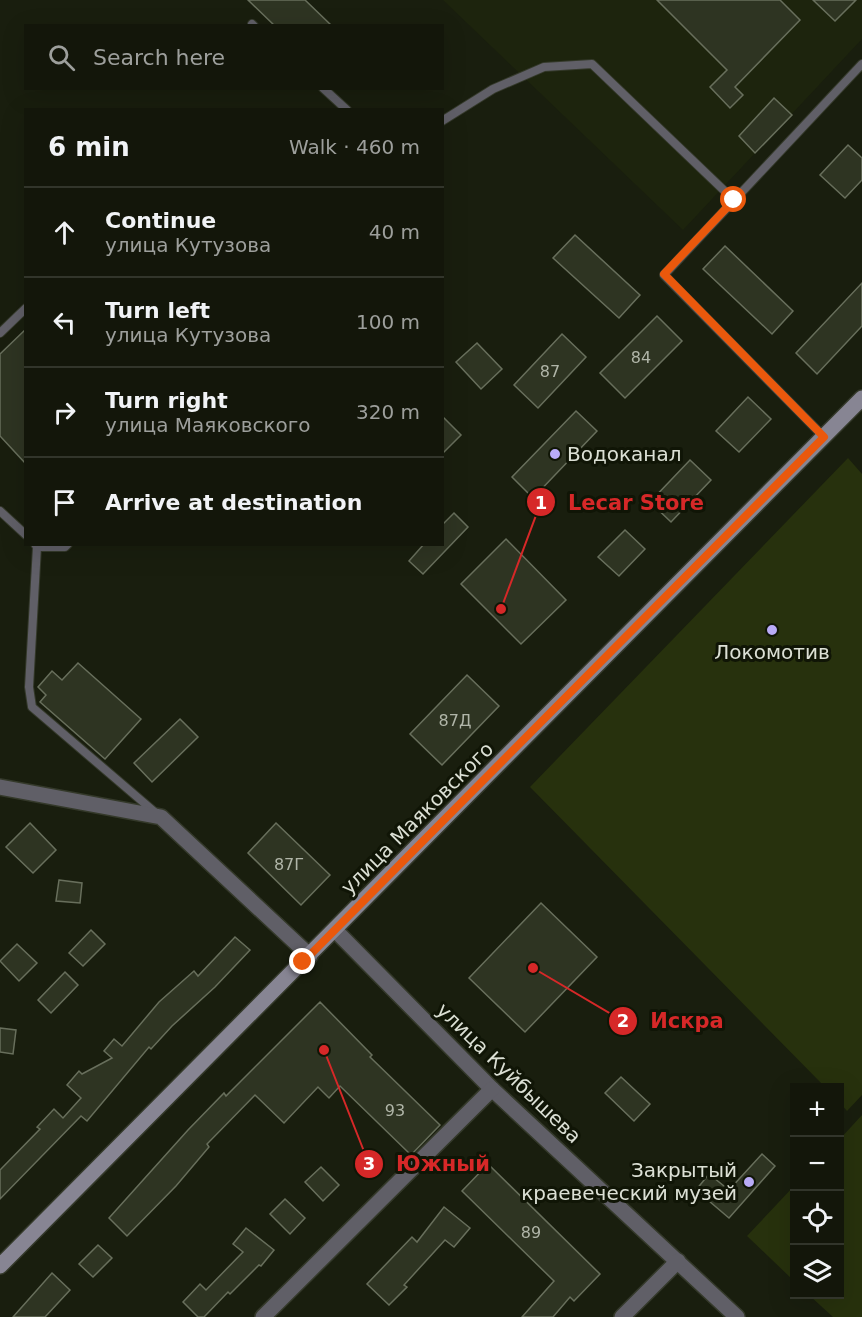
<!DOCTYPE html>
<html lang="en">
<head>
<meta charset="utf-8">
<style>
  :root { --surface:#13160a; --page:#202318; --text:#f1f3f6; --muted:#9d9f9c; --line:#32352b }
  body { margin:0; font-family:"DejaVu Sans",sans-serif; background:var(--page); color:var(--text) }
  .controls { position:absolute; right:18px; bottom:18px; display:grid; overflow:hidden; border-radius:0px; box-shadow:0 6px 24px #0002 }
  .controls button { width:54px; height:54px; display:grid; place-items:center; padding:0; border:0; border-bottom:2px solid var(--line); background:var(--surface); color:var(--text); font:30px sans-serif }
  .stop { position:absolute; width:18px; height:18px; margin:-14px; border:4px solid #ea580c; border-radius:50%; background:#fff }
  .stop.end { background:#ea580c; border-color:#fff; box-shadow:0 2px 6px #0008 }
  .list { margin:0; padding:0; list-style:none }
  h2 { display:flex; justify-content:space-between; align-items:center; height:78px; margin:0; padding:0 24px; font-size:26px }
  h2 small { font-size:20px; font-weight:400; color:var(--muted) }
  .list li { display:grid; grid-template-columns:39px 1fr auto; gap:18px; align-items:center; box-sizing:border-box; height:90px; padding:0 24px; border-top:2px solid var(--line) }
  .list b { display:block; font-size:22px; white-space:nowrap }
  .list p { margin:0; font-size:20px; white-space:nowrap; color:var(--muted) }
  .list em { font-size:20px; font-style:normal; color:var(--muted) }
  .icon { flex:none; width:33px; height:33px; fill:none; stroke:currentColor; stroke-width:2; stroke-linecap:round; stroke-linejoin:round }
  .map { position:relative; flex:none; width:862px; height:1317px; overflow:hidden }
  .search { position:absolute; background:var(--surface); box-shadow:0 6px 24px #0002; left:24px; top:24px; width:420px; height:66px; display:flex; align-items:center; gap:15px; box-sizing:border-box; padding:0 21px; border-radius:0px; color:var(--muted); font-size:22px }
  .panel { position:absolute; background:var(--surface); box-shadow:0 6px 24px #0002; left:24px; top:108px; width:420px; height:438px; border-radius:0px }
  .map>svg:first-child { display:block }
  .built { fill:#1d240d }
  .green { fill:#27310d }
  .building { fill:#2e3422; stroke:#686f5c; stroke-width:1.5 }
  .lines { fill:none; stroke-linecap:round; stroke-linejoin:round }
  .service-casing { stroke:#34392a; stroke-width:10 }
  .minor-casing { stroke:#34392a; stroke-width:18 }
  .secondary-casing { stroke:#34392a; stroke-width:18 }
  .service { stroke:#605f67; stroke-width:8 }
  .minor { stroke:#605f67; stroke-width:15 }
  .secondary { stroke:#878593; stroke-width:15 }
  .route { stroke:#ea580c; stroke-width:8 }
  .poi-dot { fill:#b9abf7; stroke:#101506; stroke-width:2 }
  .labels { text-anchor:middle; stroke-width:6; stroke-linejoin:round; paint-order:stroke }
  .number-label { font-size:16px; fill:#b0b5a8 }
  .poi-label { font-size:20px; fill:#dce0d5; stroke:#101506; text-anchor:start }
  .street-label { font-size:20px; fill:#dce0d5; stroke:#101506 }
  .leader { fill:none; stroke:#d62828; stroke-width:2 }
  .callout-dot { fill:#d62828; stroke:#101506; stroke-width:2 }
  .mark-label { font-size:18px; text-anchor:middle; font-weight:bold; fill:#fff }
  .callout-label { font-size:21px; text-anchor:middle; font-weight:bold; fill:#d62828; stroke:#101506; stroke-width:6; stroke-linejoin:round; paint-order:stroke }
</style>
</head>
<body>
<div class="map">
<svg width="862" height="1317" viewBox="0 0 862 1317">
  <rect width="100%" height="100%" fill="#191e0e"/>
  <path class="built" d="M 443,0 L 862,0 L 862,39 L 683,230 Z"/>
  <g class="green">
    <path d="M 848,458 L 862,474 L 862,1095 L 847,1111 L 840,1103 L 840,1088 L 825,1087 L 530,787 Z"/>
    <path d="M 862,1115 L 862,1317 L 833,1317 L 809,1295 L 840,1294 L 840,1139 Z"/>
    <path d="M 794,1186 L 794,1281 L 747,1236 Z"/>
  </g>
  <g class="building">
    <path d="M 248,0 L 305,0 L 332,26 L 275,26 Z"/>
    <path d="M 657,0 L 780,0 L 800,20 L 735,87 L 743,95 L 730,108 L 710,87 L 727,70 Z"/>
    <path d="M 813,0 L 856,0 L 835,21 Z"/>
    <path d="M 774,98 L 792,115 L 755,153 L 739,136 Z"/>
    <path d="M 848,145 L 862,158 L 862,180 L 845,198 L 820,175 Z"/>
    <path d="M 575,235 L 640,295 L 619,318 L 553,258 Z"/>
    <path d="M 725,246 L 793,311 L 772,334 L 703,269 Z"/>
    <path d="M 862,283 L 862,326 L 817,374 L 796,353 Z"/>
    <path d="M 657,316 L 682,341 L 625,398 L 600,373 Z"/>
    <path d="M 26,329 L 26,464 L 0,436 L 0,354 Z"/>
    <path d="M 562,334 L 586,357 L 538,408 L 514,385 Z"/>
    <path d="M 477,343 L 502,369 L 481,389 L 456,362 Z"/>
    <path d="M 748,397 L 771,419 L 739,452 L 716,431 Z"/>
    <path d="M 576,411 L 597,431 L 533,498 L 512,477 Z"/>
    <path d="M 442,416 L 461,435 L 442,454 Z"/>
    <path d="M 690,460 L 711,480 L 671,522 L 650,502 Z"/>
    <path d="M 454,513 L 468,527 L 423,574 L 409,561 L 424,544 L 442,544 L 442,525 Z"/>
    <path d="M 625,530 L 645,549 L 619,576 L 598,557 Z"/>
    <path d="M 506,539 L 566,600 L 521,644 L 461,584 Z"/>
    <path d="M 78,663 L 141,719 L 105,759 L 40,702 L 46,695 L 38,687 L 52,671 L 62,680 Z"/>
    <path d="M 467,675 L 499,706 L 442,765 L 410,734 Z"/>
    <path d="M 180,719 L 198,737 L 152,782 L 134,763 Z"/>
    <path d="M 30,823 L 56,850 L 33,873 L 6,847 Z"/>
    <path d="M 276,823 L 330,875 L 301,905 L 248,853 Z"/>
    <path d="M 59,880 L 82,883 L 80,903 L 56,901 Z"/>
    <path d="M 541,903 L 597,957 L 525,1032 L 469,978 Z"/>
    <path d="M 91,930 L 105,944 L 83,966 L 69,953 Z"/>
    <path d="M 235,937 L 250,950 L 215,987 L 172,1026 L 151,1049 L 149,1047 L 87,1121 L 81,1116 L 0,1199 L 0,1170 L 40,1129 L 37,1127 L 54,1109 L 63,1118 L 81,1098 L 67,1085 L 79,1071 L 82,1074 L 112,1058 L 104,1051 L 114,1039 L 122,1046 L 159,1002 L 194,971 L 198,976 Z"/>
    <path d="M 17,944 L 37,963 L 19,981 L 0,961 Z"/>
    <path d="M 65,972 L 78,985 L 51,1013 L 38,1000 Z"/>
    <path d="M 320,1002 L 372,1055 L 370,1057 L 440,1125 L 411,1155 L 340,1086 L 329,1098 L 318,1087 L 284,1123 L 255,1095 L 207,1144 L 209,1147 L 176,1186 L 127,1236 L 109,1218 L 188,1130 L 224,1093 L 226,1096 Z"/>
    <path d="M 0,1028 L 16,1030 L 13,1054 L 0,1052 Z"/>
    <path d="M 621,1077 L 650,1104 L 634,1121 L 605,1093 Z"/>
    <path d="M 762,1154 L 775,1166 L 729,1218 L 696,1190 L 709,1174 L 729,1190 Z"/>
    <path d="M 488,1164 L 600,1274 L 574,1301 L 570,1297 L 553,1317 L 522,1317 L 554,1281 L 462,1191 Z"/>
    <path d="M 321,1167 L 339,1185 L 323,1201 L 305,1182 Z"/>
    <path d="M 285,1199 L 305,1218 L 290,1234 L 270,1214 Z"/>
    <path d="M 444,1207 L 470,1228 L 454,1247 L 445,1240 L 404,1285 L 407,1287 L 389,1305 L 367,1284 L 412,1237 L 417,1242 Z"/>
    <path d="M 246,1228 L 274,1250 L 261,1266 L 259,1265 L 230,1294 L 228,1292 L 204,1317 L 198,1317 L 183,1302 L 200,1284 L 206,1290 L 243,1252 L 233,1244 Z"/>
    <path d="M 98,1245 L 112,1258 L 93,1277 L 79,1264 Z"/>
    <path d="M 52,1273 L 70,1290 L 45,1317 L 13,1317 Z"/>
  </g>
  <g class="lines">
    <g class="service-casing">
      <g id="service">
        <path d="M 252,24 L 254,26"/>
        <path d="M 323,88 L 347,110"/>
        <path d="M 442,121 L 493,89 L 544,67 L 592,64 L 734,200"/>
        <path d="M 0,333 L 26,308"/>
        <path d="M 824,437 L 664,275 L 862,64"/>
        <path d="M 0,511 L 26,535"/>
        <path d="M 35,544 L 37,547 L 65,547 L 68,544"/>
        <path d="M 37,547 L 29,687 L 32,707 L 157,814"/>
      </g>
    </g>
    <g class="minor-casing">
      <g id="minor">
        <path d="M 0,787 L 161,817 L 310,956"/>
        <path d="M 335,930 L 492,1089 L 737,1317"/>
        <path d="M 263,1317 L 492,1089"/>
        <path d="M 622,1317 L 678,1261"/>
      </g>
    </g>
    <g class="secondary-casing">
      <path id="secondary" d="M 0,1266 L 862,398"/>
    </g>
    <use href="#service" class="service"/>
    <use href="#minor" class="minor"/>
    <use href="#secondary" class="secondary"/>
  </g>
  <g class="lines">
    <path class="route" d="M 303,962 L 824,437 L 664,274 L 734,200"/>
  </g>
  <g class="poi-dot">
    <circle cx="555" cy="454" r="6"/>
    <circle cx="772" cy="630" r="6"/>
    <circle cx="749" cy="1182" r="6"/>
  </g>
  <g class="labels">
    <g class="number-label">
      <text x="641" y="363">84</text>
      <text x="550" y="377">87</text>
      <text x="455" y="726">87Д</text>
      <text x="289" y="870">87Г</text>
      <text x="395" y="1116">93</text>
      <text x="531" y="1238">89</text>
    </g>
    <g class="poi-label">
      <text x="567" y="461">Водоканал</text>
      <text x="772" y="659" text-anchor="middle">Локомотив</text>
      <text x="737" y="1177" text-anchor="end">Закрытый<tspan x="737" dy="23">краевеческий музей</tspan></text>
    </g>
    <g class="street-label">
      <text transform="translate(417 818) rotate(-45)" y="7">улица Маяковского</text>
      <text transform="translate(509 1073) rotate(44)" y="7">улица Куйбышева</text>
    </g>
  </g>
  <path class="leader" d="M501 609L541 502M533 968L623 1021M324 1050L369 1164"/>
  <g class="callout-dot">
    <circle cx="501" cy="609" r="6"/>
    <circle cx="533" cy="968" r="6"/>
    <circle cx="324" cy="1050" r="6"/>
    <circle cx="541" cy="502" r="15"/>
    <circle cx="623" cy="1021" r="15"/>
    <circle cx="369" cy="1164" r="15"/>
  </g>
  <g class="mark-label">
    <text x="541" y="509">1</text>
    <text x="623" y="1027">2</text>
    <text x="369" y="1170">3</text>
  </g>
  <g class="callout-label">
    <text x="636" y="510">Lecar Store</text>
    <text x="687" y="1028">Искра</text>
    <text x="443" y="1171">Южный</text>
  </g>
</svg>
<div class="controls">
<button>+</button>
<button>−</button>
<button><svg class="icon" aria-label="locate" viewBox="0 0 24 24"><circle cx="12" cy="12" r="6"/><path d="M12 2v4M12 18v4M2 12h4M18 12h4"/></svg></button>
<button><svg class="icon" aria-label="layers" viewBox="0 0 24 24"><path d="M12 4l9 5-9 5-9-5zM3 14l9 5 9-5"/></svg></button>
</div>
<div class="stop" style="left:734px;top:200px"></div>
<div class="stop end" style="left:303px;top:962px"></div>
<div class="search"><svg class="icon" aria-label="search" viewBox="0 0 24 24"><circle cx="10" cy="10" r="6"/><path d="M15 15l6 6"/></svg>Search here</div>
<section class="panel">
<h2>6 min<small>Walk · 460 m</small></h2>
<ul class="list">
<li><svg class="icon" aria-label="ahead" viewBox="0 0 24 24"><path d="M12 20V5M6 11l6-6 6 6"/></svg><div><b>Continue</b><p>улица Кутузова</p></div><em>40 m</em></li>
<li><svg class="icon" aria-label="left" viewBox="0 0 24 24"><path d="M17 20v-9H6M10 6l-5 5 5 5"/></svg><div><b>Turn left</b><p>улица Кутузова</p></div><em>100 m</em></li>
<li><svg class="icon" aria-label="right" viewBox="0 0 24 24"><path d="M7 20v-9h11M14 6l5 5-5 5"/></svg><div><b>Turn right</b><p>улица Маяковского</p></div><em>320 m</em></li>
<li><svg class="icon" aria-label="arrive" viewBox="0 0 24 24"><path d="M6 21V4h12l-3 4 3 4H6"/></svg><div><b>Arrive at destination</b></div></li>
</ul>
</section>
</div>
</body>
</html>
